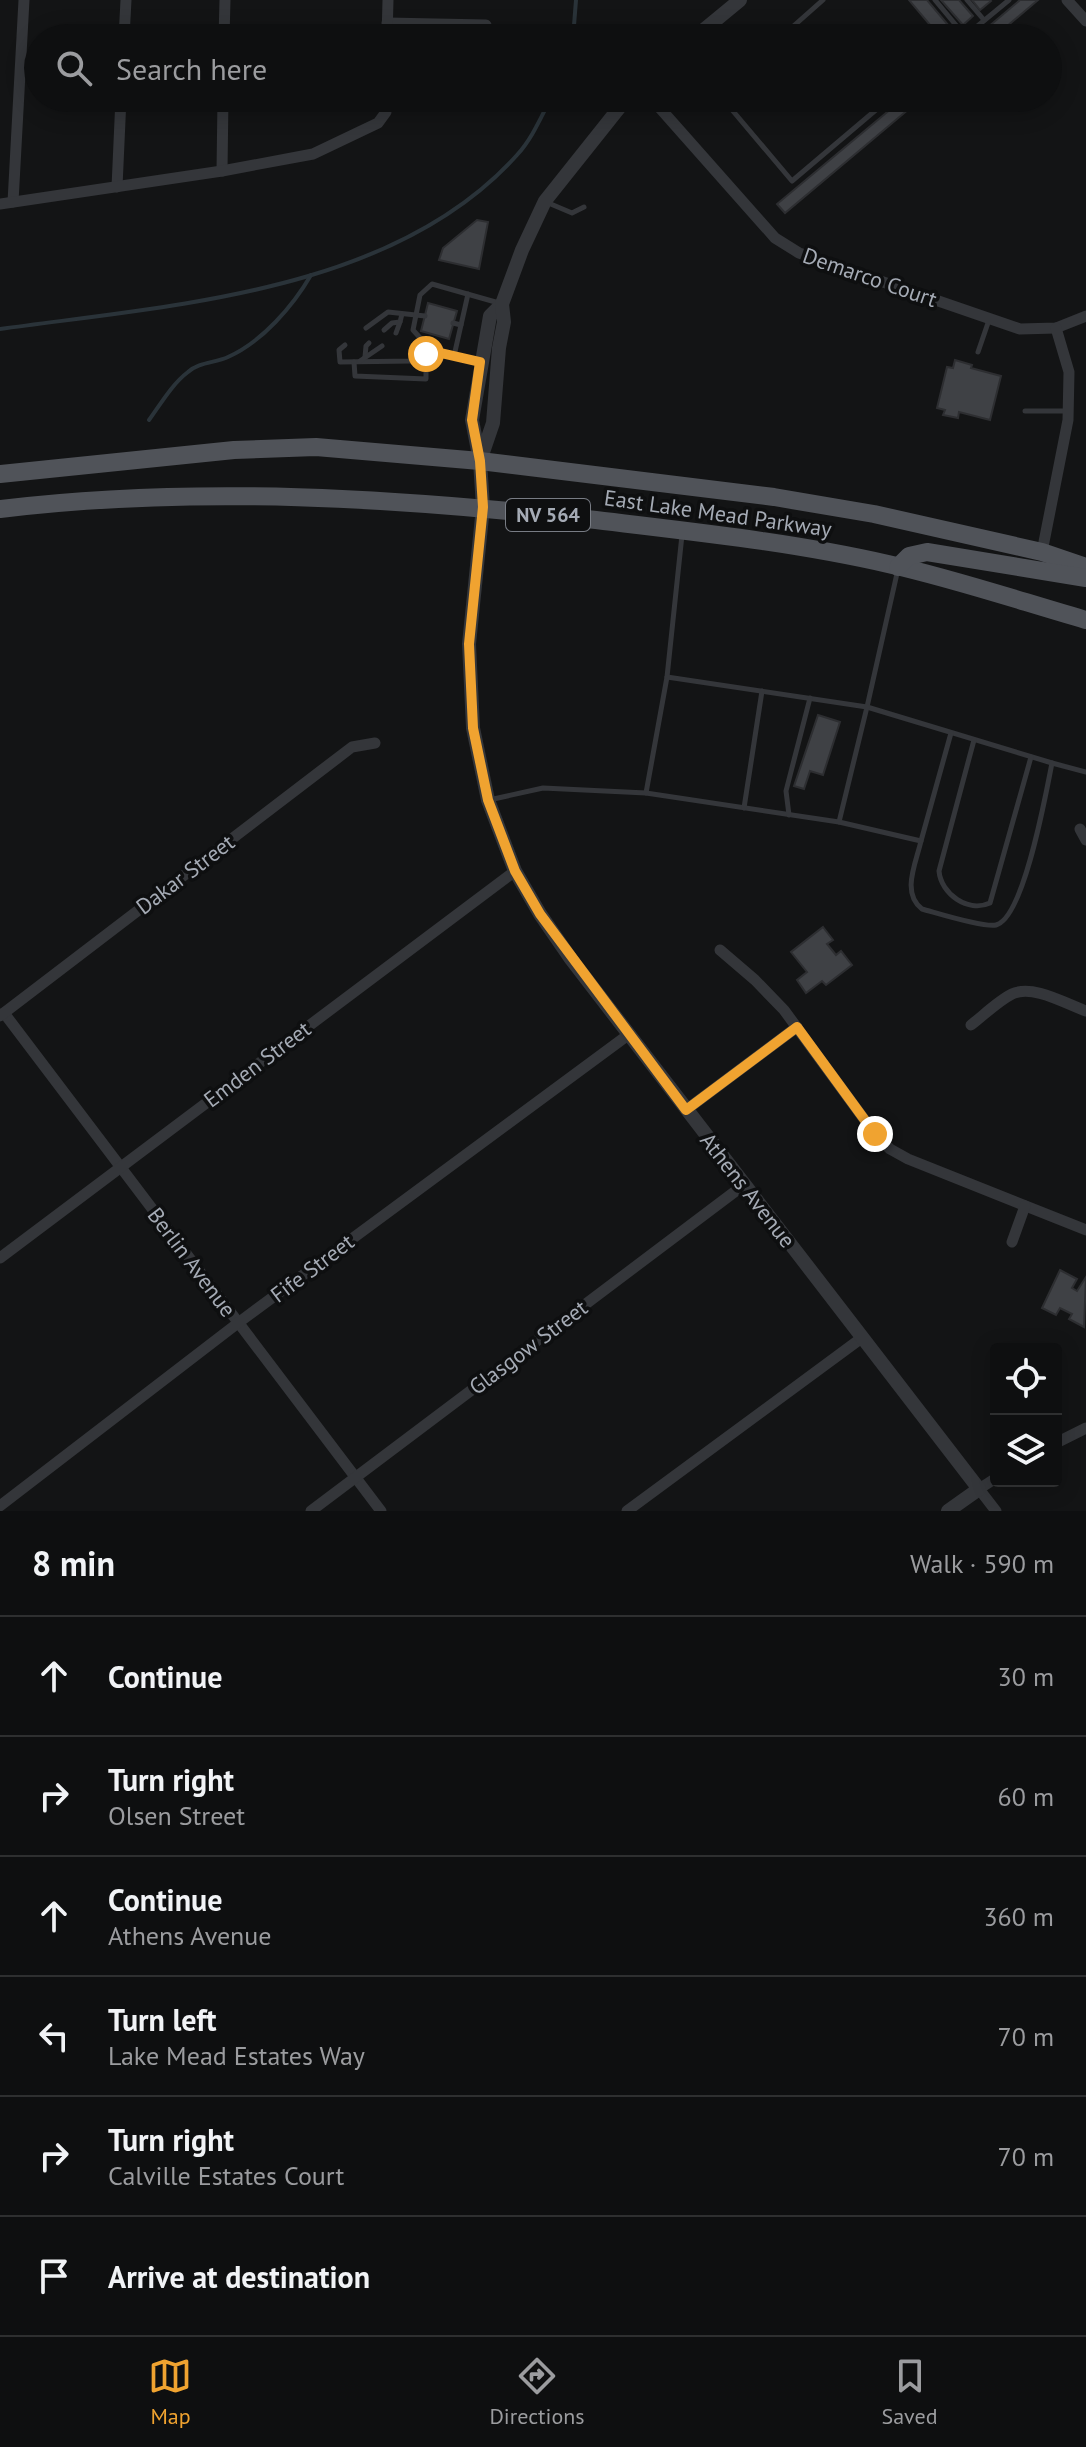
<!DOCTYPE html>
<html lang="en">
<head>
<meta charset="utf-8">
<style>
  :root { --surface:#0e0f10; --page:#171819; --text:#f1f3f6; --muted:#9b9c9f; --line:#2e2f30; --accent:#f0a330 }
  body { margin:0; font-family:"PT Sans",sans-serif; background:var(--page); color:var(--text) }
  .controls { position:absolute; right:24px; bottom:24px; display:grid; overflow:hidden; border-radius:8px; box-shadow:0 4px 20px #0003 }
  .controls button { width:72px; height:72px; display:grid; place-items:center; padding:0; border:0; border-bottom:2px solid var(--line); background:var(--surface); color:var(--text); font:40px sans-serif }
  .stop { position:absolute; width:24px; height:24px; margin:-18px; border:6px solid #f0a330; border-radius:50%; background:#fff }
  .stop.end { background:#f0a330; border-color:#fff; box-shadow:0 2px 8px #0008 }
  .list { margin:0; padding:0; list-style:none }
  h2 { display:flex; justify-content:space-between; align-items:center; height:104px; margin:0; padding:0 32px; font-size:34px }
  h2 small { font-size:26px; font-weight:400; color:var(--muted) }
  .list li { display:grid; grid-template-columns:52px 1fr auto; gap:24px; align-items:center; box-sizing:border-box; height:120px; padding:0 32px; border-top:2px solid var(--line) }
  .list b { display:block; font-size:30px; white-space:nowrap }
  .list p { margin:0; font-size:26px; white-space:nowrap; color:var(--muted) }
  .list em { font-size:26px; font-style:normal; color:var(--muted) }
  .icon { flex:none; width:44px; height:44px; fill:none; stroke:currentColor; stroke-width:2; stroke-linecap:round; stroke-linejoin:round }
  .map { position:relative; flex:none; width:1086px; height:1511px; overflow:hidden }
  .search { position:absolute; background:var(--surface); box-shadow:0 4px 20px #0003; left:24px; right:24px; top:24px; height:88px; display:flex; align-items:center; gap:20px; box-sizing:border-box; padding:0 28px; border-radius:44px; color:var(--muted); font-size:30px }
  .sheet { height:824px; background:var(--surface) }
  nav { display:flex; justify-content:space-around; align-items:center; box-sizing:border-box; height:112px; border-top:2px solid var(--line); background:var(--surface); font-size:22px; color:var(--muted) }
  nav a { display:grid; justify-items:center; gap:4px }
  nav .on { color:var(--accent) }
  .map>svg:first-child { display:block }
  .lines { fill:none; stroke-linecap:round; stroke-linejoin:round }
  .stream { stroke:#2a3339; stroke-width:4 }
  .building { fill:#3f4145; stroke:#2d2e31; stroke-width:2 }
  .service { stroke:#34363a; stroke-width:5 }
  .minor { stroke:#34363a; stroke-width:11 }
  .tertiary { stroke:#34363a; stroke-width:14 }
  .primary { stroke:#505359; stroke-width:18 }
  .route { stroke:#f0a330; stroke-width:10 }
  .labels { text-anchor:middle; stroke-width:7; stroke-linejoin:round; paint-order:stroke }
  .shield { fill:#0e0f10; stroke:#787c84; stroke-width:2 }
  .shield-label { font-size:20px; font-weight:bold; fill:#a5abb5 }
  .street-label { font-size:22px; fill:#a5abb5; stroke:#0e0f10 }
</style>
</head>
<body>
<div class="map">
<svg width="1086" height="1511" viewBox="0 0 1086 1511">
  <rect width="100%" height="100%" fill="#131415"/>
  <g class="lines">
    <g class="stream">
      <path d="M 573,38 L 576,0"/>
      <path d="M 0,329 C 172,305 393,293 517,155 C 532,139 541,117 551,98"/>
      <path d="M 149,420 C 160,405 172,384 188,372 C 199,362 215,363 228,357 C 262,342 293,306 311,275"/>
    </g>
  </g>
  <g class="building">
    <path d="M 909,0 L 927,0 L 954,32 L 947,38 L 941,38 Z"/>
    <path d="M 941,0 L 959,0 L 973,16 L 963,25 Z"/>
    <path d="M 972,0 L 990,0 L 991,1 L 980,10 Z"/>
    <path d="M 1020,0 L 1038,0 L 993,38 L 975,38 Z"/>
    <path d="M 904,98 L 922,98 L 785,213 L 777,204 Z"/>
    <path d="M 477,220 L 488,222 L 479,269 L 439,260 L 443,248 Z"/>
    <path d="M 428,303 L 457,311 L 449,339 L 421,331 Z"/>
    <path d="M 955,360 L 972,365 L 971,368 L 1001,376 L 990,420 L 959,412 L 958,418 L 943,415 L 945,410 L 937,408 L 947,367 L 953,368 Z"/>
    <path d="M 818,715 L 840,722 L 823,775 L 810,771 L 804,789 L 794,786 Z"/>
    <path d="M 823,927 L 833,940 L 827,944 L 836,955 L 841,951 L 852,965 L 826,985 L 822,981 L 806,993 L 797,980 L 807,972 L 791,952 Z"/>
    <path d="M 1060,1270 L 1077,1279 L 1072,1288 L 1077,1291 L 1086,1277 L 1084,1327 L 1069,1319 L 1072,1314 L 1060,1308 L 1056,1315 L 1042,1308 Z"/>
  </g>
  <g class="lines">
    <g class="service">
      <path d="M 935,0 L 965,36"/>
      <path d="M 967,0 L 984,20"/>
      <path d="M 780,38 L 823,0"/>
      <path d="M 963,38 L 1009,0"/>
      <path d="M 722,98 L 792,181 L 890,98"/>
      <path d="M 546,202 L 572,213 L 584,207"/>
      <path d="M 453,323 L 461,325"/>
      <path d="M 366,328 L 388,312 L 425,316"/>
      <path d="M 384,330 L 392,323 L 400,322 L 402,314"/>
      <path d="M 396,333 L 400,322"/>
      <path d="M 345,345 L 339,350 L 340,362 L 412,361 L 432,351"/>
      <path d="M 978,352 L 989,320"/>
      <path d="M 454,356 L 468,294"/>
      <path d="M 365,357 L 366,346 L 369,343"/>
      <path d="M 360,361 L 382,346"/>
      <path d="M 354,362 L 355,376 L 426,379 L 426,354"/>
      <path d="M 479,362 L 432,351 L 413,330 L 420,295 L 432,284 L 499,303"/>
      <path d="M 1025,411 L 1067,411"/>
      <path d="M 898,569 L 867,707 L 1052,763"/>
      <path d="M 667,677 L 867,707 L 839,822"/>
      <path d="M 974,740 L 939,871 C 941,894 968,913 990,903 L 1031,757"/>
      <path d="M 646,793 L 667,677 L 682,535"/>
      <path d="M 489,800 L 543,788 L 646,793 L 839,822 L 921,841 C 916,863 901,893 922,909 C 937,913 984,928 996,925 C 1024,918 1046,793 1052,763 L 1086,772"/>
      <path d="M 744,808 L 762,691"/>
      <path d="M 789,815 L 786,791 L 810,698"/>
      <path d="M 921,841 L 951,733"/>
    </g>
    <g class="minor">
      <path d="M 1067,0 L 1086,21"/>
      <path d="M 387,23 L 486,25"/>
      <path d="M 124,38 L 126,0"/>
      <path d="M 224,38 L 225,0"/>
      <path d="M 387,38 L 388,0"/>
      <path d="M 651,98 L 775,238 L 799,253 L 1020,329 L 1056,328 L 1086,316"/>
      <path d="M 222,171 L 223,98"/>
      <path d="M 117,187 L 121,98"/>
      <path d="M 13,202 L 24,0"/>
      <path d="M 0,204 L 222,171 L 313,154 L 378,123 L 386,112 L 386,98"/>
      <path d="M 1042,552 L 1068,420 L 1069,372 L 1056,328"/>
      <path d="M 1080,829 L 1086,840"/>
      <path d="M 720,950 L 755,980 L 784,1010 L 875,1134 L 890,1149 L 908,1159 L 1086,1230"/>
      <path d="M 4,1013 L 381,1511"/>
      <path d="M 0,1016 L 352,747 L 375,743"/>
      <path d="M 971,1025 C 984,1015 998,1001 1012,994 C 1033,984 1066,1004 1086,1011"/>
      <path d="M 686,1110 L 797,1027"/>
      <path d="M 1012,1242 L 1025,1206"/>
      <path d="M 0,1258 L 515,871"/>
      <path d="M 1056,1443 L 1086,1428"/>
      <path d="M 0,1506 L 238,1323 L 628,1035"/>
      <path d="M 311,1511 L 745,1184"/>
      <path d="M 627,1511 L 863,1337"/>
      <path d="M 996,1511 L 979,1489 L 996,1478"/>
    </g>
    <g class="tertiary">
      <path d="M 694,38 L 740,0"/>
      <path d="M 502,304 L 490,316 L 472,420 L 480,461 L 483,507 L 469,644 L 473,728 L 488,800 L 515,871 L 540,914 L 571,959 L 979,1489 L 948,1511"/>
      <path d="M 481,458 L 493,423 L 499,348 L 504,322 L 502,304 L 522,250 L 545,201 L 627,98"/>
    </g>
    <g class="primary">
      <path d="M 0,474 L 234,450 L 316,447 L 480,461 L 774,497 L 874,514 L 1042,552 L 1086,567"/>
      <path d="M 0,509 C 198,485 399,498 596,520 C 694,532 792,542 888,564 C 955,579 1020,601 1086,620"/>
      <path d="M 898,567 L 909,556 L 927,552 L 1086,578"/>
    </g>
  </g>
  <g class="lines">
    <path class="route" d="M 426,354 L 432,351 L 480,362 L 472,420 L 480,461 L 483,507 L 469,644 L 473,728 L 488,800 L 515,871 L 540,914 L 686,1110 L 797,1027 L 875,1134"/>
  </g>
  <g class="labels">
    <rect class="shield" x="506" y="499" width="84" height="32" rx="6"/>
    <g class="shield-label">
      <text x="548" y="522">NV 564</text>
    </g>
    <g class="street-label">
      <text transform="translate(870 277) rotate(19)" y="8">Demarco Court</text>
      <text transform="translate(718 513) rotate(8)" y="8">East Lake Mead Parkway</text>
      <text transform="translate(185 874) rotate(-37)" y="8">Dakar Street</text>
      <text transform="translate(257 1064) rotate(-37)" y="8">Emden Street</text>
      <text transform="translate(748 1190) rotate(52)" y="8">Athens Avenue</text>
      <text transform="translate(192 1262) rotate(53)" y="8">Berlin Avenue</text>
      <text transform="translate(312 1268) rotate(-37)" y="8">Fife Street</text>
      <text transform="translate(528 1347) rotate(-37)" y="8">Glasgow Street</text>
    </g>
  </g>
</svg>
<div class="controls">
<button><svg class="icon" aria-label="locate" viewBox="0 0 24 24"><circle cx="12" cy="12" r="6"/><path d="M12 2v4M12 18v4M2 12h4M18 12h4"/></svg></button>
<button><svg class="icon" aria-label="layers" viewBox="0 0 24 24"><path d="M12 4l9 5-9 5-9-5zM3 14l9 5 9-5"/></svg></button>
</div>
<div class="stop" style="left:426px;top:354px"></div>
<div class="stop end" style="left:875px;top:1134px"></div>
<div class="search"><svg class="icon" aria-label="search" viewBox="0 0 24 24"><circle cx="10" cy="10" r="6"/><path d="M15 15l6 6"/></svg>Search here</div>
</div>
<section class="sheet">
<h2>8 min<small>Walk · 590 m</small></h2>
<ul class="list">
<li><svg class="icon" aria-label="ahead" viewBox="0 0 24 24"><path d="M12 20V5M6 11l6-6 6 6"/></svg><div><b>Continue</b></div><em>30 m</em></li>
<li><svg class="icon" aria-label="right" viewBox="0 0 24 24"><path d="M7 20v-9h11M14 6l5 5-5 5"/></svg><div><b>Turn right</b><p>Olsen Street</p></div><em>60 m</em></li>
<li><svg class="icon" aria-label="ahead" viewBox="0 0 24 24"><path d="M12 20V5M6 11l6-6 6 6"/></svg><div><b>Continue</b><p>Athens Avenue</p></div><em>360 m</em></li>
<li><svg class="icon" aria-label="left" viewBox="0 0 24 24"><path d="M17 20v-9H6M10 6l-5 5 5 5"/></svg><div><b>Turn left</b><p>Lake Mead Estates Way</p></div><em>70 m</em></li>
<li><svg class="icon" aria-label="right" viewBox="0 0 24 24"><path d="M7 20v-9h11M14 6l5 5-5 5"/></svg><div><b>Turn right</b><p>Calville Estates Court</p></div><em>70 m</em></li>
<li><svg class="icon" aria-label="arrive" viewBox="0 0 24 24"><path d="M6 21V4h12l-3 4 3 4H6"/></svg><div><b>Arrive at destination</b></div></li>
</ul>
</section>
<nav>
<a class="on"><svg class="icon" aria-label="map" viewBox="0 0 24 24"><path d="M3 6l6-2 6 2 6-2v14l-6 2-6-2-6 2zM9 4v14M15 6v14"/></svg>Map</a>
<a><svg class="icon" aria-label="directions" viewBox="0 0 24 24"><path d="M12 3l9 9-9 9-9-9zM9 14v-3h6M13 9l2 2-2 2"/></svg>Directions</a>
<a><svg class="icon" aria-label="saved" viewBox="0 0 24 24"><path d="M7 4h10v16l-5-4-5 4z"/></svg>Saved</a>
</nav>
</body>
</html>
